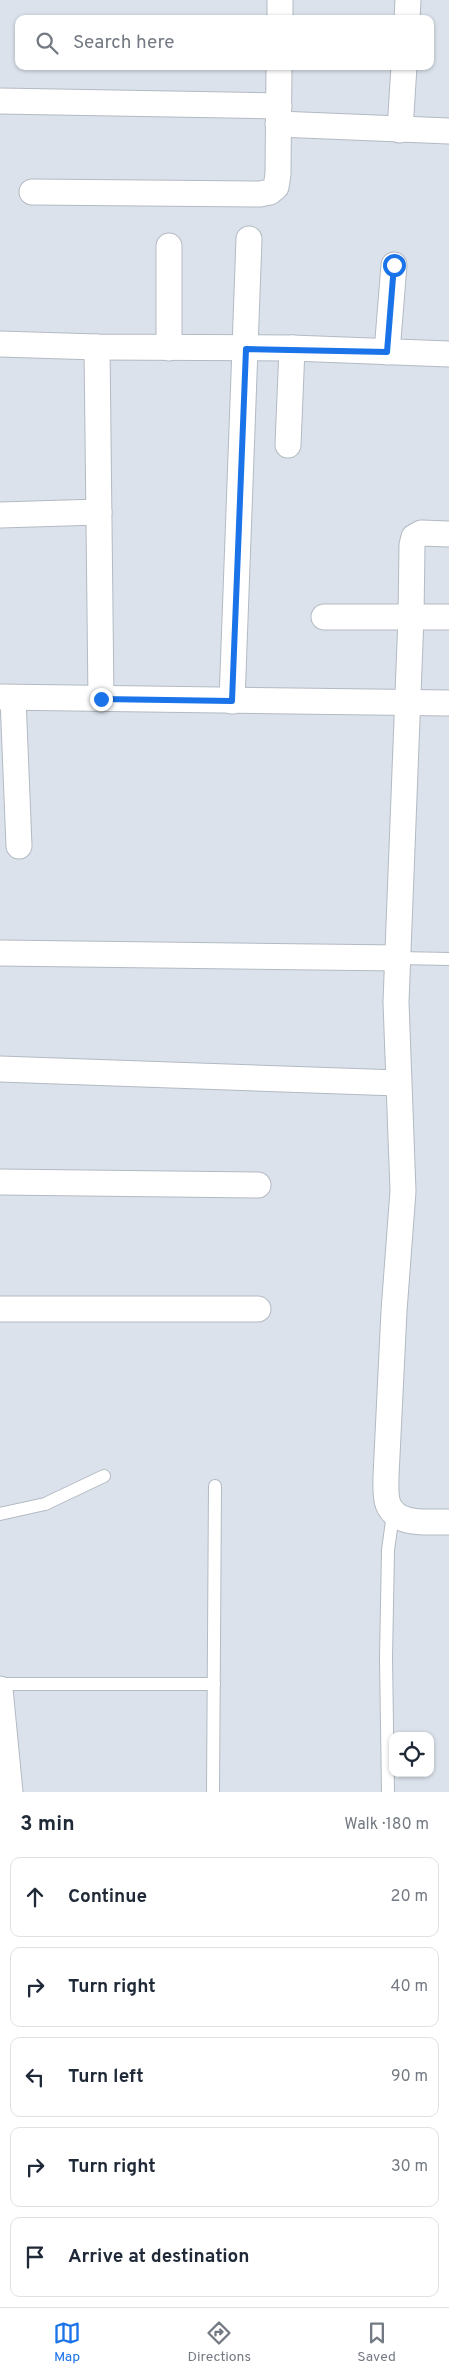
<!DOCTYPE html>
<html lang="en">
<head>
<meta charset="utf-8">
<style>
  :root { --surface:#fff; --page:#f6f6f7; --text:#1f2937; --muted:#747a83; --line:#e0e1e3; --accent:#1a73e8 }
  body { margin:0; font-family:Overpass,sans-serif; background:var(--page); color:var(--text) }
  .controls { position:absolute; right:15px; bottom:15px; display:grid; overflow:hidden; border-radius:10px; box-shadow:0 1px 4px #0004 }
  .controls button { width:45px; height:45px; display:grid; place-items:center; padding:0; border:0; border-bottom:1px solid var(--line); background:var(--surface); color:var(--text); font:25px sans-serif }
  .stop { position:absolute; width:15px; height:15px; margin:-11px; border:4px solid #1a73e8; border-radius:50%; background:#fff }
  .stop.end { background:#1a73e8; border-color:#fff; box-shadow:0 1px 5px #0008 }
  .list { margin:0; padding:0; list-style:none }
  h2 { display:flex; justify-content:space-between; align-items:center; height:65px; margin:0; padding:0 20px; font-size:21px }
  h2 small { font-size:16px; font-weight:400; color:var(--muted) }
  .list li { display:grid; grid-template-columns:32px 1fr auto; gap:15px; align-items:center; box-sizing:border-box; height:80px; margin:0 10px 10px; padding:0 10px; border:1px solid var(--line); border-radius:10px }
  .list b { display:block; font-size:19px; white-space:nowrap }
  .list em { font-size:16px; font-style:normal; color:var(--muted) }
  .icon { flex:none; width:28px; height:28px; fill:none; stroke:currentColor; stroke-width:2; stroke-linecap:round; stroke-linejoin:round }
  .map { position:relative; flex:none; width:449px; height:1792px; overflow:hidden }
  .search { position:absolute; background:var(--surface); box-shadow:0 1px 4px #0004; left:15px; right:15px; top:15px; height:55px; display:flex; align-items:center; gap:12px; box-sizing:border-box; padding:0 18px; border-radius:10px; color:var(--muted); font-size:19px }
  .sheet { height:515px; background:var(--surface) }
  nav { display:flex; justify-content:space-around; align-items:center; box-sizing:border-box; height:70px; border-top:1px solid var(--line); background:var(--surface); font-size:14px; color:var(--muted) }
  nav a { display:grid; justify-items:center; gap:2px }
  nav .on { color:var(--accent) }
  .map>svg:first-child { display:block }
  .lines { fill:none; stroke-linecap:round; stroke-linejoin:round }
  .lane-casing { stroke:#b3bac3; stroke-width:14 }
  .street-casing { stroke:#b3bac3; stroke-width:27 }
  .lane { stroke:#fff; stroke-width:12 }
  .street { stroke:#fff; stroke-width:25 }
  .route { stroke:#1a73e8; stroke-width:6 }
</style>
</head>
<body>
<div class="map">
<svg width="449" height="1792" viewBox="0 0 449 1792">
  <rect width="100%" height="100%" fill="#dbe2eb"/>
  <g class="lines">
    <g class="lane-casing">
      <g id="lane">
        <path d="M 399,958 L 449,959"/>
        <path d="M 0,1514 L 45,1504 L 104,1476"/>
        <path d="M 0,1684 L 214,1684"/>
        <path d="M 213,1792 L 215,1486"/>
        <path d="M 388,1792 L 386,1658 L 388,1550 L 393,1514"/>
      </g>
    </g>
    <g class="street-casing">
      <g id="street">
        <path d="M 280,19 L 280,0"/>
        <path d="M 407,19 L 408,0"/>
        <path d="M 0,101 L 279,106"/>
        <path d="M 278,124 L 449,131"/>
        <path d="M 400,130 L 404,66"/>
        <path d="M 32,192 L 260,194 L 270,192 L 276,187 L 278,174 L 279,66"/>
        <path d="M 0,344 L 97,347 L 292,348 L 449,354"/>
        <path d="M 97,347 L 101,699"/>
        <path d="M 169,348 L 169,246"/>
        <path d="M 387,352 L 394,265"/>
        <path d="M 288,445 L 292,348"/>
        <path d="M 0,515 L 99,512"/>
        <path d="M 449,534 L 421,533 L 414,537 L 412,545 L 411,617 L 396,1002 L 403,1191 L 394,1311 L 386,1476 C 386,1485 385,1496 388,1504 C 397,1527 429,1521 449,1522"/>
        <path d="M 324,617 L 449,617"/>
        <path d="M 0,697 L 449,703"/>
        <path d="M 13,698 L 19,846"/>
        <path d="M 232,701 L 249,239"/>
        <path d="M 0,953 L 399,958"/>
        <path d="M 0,1069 L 398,1083"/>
        <path d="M 0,1182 L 258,1185"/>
        <path d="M 0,1309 L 258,1309"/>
        <path d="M 0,1689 L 10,1792"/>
      </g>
    </g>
    <use href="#lane" class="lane"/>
    <use href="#street" class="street"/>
  </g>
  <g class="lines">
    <path class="route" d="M 101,699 L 232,701 L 246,349 L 387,352 L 394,265"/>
  </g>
</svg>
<div class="controls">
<button><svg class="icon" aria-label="locate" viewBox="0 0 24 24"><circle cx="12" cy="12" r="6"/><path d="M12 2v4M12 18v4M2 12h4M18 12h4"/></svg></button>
</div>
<div class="stop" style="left:394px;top:265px"></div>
<div class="stop end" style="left:101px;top:699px"></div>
<div class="search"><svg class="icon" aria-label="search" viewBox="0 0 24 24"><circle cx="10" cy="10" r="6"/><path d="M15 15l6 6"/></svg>Search here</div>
</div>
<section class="sheet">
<h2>3 min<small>Walk · 180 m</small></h2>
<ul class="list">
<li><svg class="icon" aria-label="ahead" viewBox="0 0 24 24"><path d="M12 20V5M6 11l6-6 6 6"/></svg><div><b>Continue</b></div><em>20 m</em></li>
<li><svg class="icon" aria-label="right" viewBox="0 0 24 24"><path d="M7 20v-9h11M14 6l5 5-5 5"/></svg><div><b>Turn right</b></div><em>40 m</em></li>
<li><svg class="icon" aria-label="left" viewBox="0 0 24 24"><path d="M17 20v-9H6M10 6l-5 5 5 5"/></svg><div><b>Turn left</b></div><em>90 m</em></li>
<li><svg class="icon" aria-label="right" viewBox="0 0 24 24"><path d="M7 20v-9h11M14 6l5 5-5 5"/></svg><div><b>Turn right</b></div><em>30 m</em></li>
<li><svg class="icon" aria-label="arrive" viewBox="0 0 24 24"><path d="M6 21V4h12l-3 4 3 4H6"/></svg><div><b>Arrive at destination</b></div></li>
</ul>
</section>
<nav>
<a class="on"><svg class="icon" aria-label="map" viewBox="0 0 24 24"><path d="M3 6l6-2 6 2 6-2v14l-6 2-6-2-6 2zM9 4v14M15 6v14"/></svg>Map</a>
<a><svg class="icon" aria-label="directions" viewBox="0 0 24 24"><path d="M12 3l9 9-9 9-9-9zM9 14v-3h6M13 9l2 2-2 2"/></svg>Directions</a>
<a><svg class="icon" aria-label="saved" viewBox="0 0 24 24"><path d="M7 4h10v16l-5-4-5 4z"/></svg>Saved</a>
</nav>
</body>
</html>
